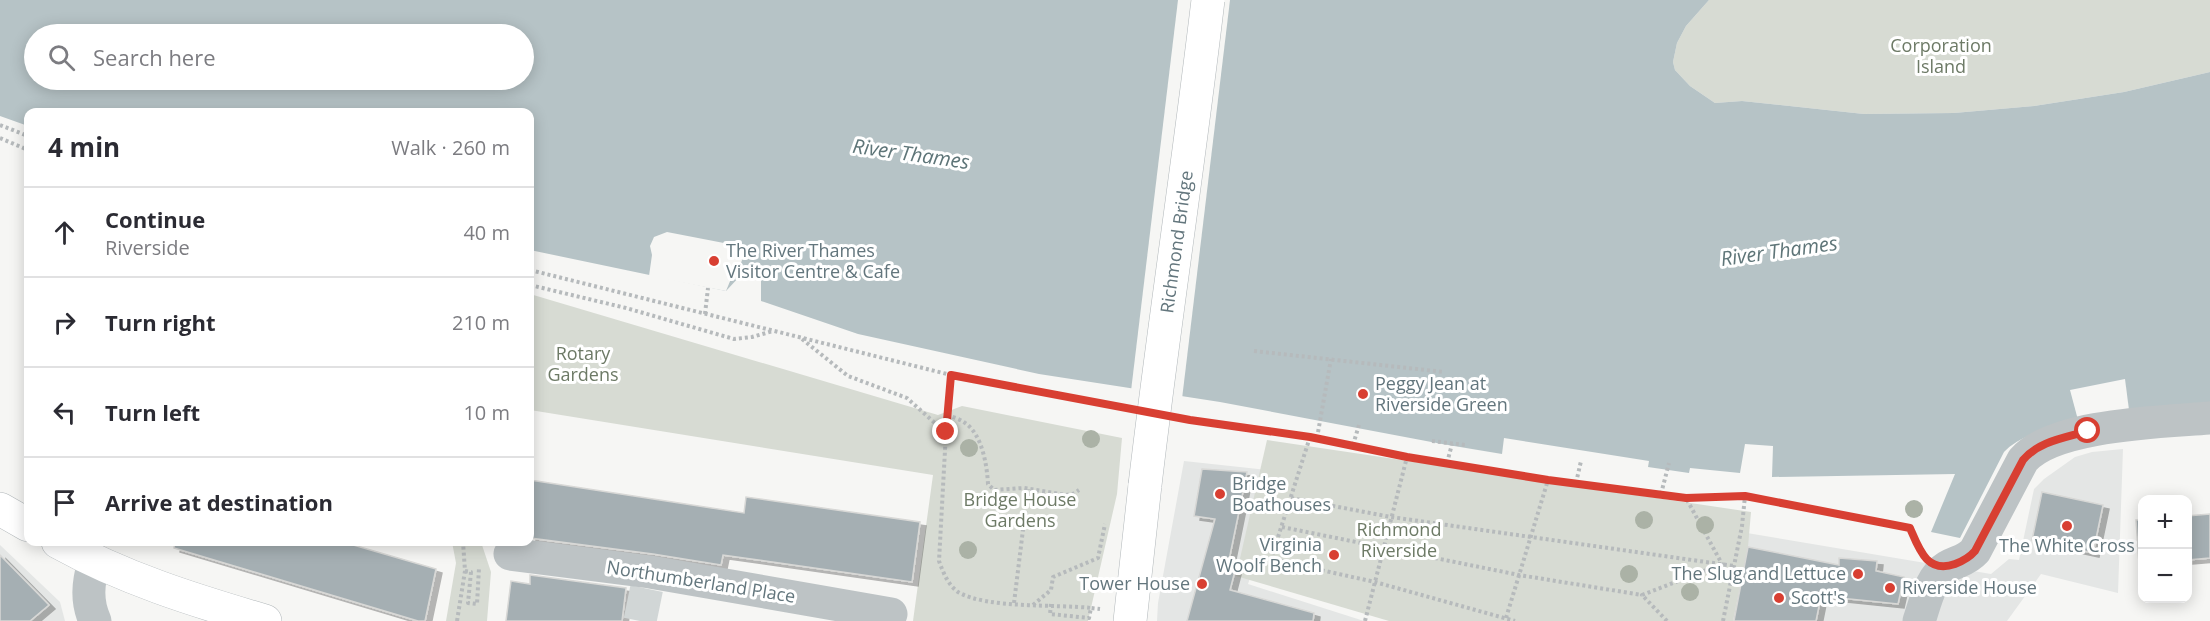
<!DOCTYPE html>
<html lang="en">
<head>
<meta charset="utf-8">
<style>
  :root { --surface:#fff; --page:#f7f7f7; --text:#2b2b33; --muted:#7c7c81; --line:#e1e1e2 }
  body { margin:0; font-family:"Open Sans",sans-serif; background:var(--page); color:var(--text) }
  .controls { position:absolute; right:18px; bottom:18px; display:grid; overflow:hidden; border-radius:12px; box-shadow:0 3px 15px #0003 }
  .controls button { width:54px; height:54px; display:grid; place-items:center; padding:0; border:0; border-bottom:2px solid var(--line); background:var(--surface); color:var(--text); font:30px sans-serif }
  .stop { position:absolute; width:18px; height:18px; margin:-14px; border:4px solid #d83f32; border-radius:50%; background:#fff }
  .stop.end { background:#d83f32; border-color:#fff; box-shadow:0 2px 6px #0008 }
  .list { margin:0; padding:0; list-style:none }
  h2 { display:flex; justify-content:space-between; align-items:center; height:78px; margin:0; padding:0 24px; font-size:26px }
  h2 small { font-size:20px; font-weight:400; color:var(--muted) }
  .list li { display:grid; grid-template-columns:39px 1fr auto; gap:18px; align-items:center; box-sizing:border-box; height:90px; padding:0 24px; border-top:2px solid var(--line) }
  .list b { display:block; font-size:22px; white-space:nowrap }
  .list p { margin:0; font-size:20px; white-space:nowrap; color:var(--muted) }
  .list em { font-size:20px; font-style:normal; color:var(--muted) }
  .icon { flex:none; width:33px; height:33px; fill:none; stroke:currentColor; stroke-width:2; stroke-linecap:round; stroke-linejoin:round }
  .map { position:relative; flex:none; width:2210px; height:621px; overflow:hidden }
  .search { position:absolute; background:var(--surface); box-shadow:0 3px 15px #0003; left:24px; top:24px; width:510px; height:66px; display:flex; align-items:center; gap:15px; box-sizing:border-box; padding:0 21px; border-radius:33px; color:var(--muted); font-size:22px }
  .panel { position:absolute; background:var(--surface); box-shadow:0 3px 15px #0003; left:24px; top:108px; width:510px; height:438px; border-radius:12px }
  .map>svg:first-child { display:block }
  .built { fill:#e4e6e5 }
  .green { fill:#d7dbd3 }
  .water { fill:#b6c3c6; fill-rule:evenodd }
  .pier { fill:#f6f6f4 }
  .building { fill:#a5afb3; stroke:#d8d8d6; stroke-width:1.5; filter:url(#shadow) }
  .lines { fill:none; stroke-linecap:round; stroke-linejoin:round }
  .minor-tunnel { stroke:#d1d6d6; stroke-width:33; stroke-dasharray:33 16; stroke-linecap:butt }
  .major-casing { stroke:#b1b7ba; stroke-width:34 }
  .path { stroke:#b6babc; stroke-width:4; stroke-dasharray:3 3; stroke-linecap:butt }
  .minor { stroke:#bdc3c5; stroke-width:33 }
  .major { stroke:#fff; stroke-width:33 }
  .major-bridge-casing { stroke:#b1b7ba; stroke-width:34; stroke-linecap:butt }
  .major-bridge { stroke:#fff; stroke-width:33 }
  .tree { fill:#abb2a6 }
  .route { stroke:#d83f32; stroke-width:8 }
  .poi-dot { fill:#d83f32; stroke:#fff; stroke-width:2 }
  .labels { text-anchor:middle; stroke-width:6; stroke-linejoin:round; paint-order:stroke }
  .park-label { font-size:18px; fill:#6d7a66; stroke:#fff }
  .street-label { font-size:18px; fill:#63767d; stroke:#fff }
  .poi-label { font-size:18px; fill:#63767d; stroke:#fff; text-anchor:start }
  .water-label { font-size:20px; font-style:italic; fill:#5e7578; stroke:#fff }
</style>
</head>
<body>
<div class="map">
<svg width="2210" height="621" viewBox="0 0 2210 621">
  <defs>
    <filter id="shadow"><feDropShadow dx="6" dy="4" stdDeviation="0" flood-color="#0004"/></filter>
  </defs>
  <rect width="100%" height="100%" fill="#f6f6f4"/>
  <g class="built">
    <path d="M 2123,449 L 2118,593 L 2041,574 L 2007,621 L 1725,621 L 1747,533 L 1991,574 L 2009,559 L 2019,560 L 2034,489 L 2044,479 L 2075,457 L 2092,452 Z"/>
    <path d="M 1184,461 L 1285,472 L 1248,584 L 1364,621 L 1157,621 L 1158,603 Z"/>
    <path d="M 0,545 L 60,602 L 65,621 L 0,621 Z"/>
  </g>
  <g class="green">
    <path d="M 1709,0 L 2210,0 L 2210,72 L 2124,92 L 2034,106 L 1954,113 L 1864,114 L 1742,101 L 1715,103 L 1690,86 L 1675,70 L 1673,62 L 1677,43 L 1686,26 Z"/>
    <path d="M 530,294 L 938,415 L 962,406 L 1122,438 L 1117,494 L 1088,621 L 913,621 L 933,475 L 530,410 Z"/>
    <path d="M 1267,440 L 1751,512 L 1748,547 L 1733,621 L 1389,621 L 1236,576 Z"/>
    <path d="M 452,542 L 481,542 L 491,572 L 487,621 L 446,621 L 456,563 Z"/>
  </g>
  <path class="water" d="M 0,0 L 1709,0 L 1686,26 L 1677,43 L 1673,62 L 1675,70 L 1690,86 L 1715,103 L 1742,101 L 1864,114 L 1954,113 L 2034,106 L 2124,92 L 2210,72 L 2210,402 C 2162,408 2035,417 2004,452 L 1960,538 L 1931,532 L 1955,474 L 1772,477 L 1773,446 L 1745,444 L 1740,473 L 1690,468 L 1689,473 L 1648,467 L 1649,461 L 1504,438 L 1502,454 L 1442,444 L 1220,402 L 1039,374 L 858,334 L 761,301 L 761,278 L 741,275 L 726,291 L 530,250 L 530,112 L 28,112 L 28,126 L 0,116 ZM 34,34 L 524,34 L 524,80 L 34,80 Z"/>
  <g class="pier">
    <path d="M 1178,0 L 1230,0 L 1182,399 L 1131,391 Z"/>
    <path d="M 667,232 L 729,244 L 737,250 L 743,257 L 741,263 L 735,269 L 726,291 L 649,276 L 652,255 L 650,246 L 654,237 Z"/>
    <path d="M 2125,379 L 2129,410 L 2078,420 L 2070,390 Z"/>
  </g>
  <g class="building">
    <path d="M 1202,469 L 1247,472 L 1228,565 L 1236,567 L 1230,590 L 1314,613 L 1313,621 L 1187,621 L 1215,519 L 1194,516 Z"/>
    <path d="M 530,480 L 744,513 L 746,497 L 920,522 L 912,582 L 723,555 L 721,565 L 653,554 L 530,538 Z"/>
    <path d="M 2042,492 L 2103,505 L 2093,553 L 2032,540 Z"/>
    <path d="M 2210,514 L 2210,558 L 2187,560 L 2187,516 Z"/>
    <path d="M 2136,520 L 2142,520 L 2142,564 L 2139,564 Z"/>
    <path d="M 175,542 L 343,542 L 436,569 L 425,621 L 418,621 L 174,548 Z"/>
    <path d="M 1748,547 L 1839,565 L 1839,558 L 1877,561 L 1876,571 L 1904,577 L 1898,604 L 1821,596 L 1816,621 L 1734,621 Z"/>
    <path d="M 0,555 L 49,605 L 30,621 L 0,621 Z"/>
    <path d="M 530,575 L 626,588 L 622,621 L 506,621 L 511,581 L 530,584 Z"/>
  </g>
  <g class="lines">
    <path class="minor-tunnel" d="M 640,621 L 650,572"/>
    <g class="major-casing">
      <g id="major">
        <path d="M 0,509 L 28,525"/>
        <path d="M 58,542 C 123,578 193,600 265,621"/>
        <path d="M 1130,621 L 1145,485"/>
      </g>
    </g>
    <g class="path">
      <path d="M 0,125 L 28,136"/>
      <path d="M 0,138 L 28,150"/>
      <path d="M 530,270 L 951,375 L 1122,407"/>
      <path d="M 530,285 L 626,308 L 734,339 L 752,337 L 773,331"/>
      <path d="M 705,314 L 708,288"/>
      <path d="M 802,339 L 848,376 L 907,398 L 945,432"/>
      <path d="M 1254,351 L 1444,372"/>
      <path d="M 951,375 L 946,432 L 939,561 C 943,572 948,585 958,592 C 987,609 1056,604 1091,608"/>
      <path d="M 947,415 C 953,417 960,419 965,423 C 982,434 987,465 988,484 L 994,490 L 1024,488 L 1066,495 L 1073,494 L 1079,490"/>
      <path d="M 1185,419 L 1310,437 L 1407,457 L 1548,480 L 1686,498 L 1745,496 L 1910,528 L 1919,549"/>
      <path d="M 1310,437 L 1271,559 L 1375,582 L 1515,621"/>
      <path d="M 1317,438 L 1331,359"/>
      <path d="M 1432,441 L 1465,445"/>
      <path d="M 1353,445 L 1359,425"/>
      <path d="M 1447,463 L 1452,444"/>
      <path d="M 1576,483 L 1581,461"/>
      <path d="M 1661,494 L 1669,463"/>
      <path d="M 1291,498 L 1391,517 L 1734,566"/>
      <path d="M 1282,527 L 1519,575 L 1642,595"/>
      <path d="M 465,571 L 471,572 L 468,603 L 477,604 L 479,568"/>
      <path d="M 1014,603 L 1028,489"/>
      <path d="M 1051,604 L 1050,614 L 1089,618 L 1091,608 L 1100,609"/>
      <path d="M 1033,605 L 1051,590 L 1053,577 L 1098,558 L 1105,524"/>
      <path d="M 1506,618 L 1548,480"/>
      <path d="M 457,621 L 465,571 L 463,542"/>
      <path d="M 1365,621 L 1407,457"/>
      <path d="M 1667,621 L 1642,595 L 1722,564 L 1686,498"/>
      <path d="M 1723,621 L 1742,526 L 1745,496"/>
    </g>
    <g class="minor">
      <path d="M 510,554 L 650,572 L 891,614"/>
      <path d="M 94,562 C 88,583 86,601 95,621"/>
      <path d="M 1919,621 C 1925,604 1930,577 1947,567 C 1957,561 1966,561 1975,551 L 2023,460 C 2054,424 2163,422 2210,418"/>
    </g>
    <use href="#major" class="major"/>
    <g class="major-bridge-casing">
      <path id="major-bridge" d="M 1145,485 C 1164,323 1189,162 1208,0"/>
    </g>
    <use href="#major-bridge" class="major-bridge"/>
  </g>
  <g class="tree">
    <circle cx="1091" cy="439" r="9"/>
    <circle cx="969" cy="448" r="9"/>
    <circle cx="1914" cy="509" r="9"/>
    <circle cx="1644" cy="520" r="9"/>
    <circle cx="1705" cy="525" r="9"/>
    <circle cx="968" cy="550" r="9"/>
    <circle cx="1629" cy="574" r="9"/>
    <circle cx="1690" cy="592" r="9"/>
  </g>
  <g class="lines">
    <path class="route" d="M 946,432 L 951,375 L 1190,420 L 1310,437 L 1407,457 L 1548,480 L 1686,498 L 1745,496 L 1910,528 C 1919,549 1927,574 1955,564 C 1963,561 1969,558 1975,551 L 2023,460 C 2039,441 2065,438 2088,431"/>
  </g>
  <g class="poi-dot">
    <circle cx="714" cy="261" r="6"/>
    <circle cx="1363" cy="394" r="6"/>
    <circle cx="1220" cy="494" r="6"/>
    <circle cx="2067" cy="526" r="6"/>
    <circle cx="1334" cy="555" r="6"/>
    <circle cx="1858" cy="574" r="6"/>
    <circle cx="1202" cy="584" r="6"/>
    <circle cx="1890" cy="588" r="6"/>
    <circle cx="1779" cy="598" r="6"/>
  </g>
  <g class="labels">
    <g class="park-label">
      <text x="1941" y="52">Corporation<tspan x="1941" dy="21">Island</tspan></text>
      <text x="583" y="360">Rotary<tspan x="583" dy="21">Gardens</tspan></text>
      <text x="1020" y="506">Bridge House<tspan x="1020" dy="21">Gardens</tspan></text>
      <text x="1399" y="536">Richmond<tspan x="1399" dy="21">Riverside</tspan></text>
    </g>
    <g class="street-label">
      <text transform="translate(1177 242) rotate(-82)" y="6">Richmond Bridge</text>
      <text transform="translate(701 582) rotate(9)" y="6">Northumberland Place</text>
    </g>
    <g class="poi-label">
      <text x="726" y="257">The River Thames<tspan x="726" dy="21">Visitor Centre &amp; Cafe</tspan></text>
      <text x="1375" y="390">Peggy Jean at<tspan x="1375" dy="21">Riverside Green</tspan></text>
      <text x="1232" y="490">Bridge<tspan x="1232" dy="21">Boathouses</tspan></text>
      <text x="1322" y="551" text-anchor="end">Virginia<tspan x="1322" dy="21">Woolf Bench</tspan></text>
      <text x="2067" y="552" text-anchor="middle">The White Cross</text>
      <text x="1846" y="580" text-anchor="end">The Slug and Lettuce</text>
      <text x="1190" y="590" text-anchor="end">Tower House</text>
      <text x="1902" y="594">Riverside House</text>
      <text x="1791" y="604">Scott's</text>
    </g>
    <g class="water-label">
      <text transform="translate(911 154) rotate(8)" y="7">River Thames</text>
      <text transform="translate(1779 251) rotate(-8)" y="7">River Thames</text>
    </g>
  </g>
</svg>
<div class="controls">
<button>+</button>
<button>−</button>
</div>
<div class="stop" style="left:2088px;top:431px"></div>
<div class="stop end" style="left:946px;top:432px"></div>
<div class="search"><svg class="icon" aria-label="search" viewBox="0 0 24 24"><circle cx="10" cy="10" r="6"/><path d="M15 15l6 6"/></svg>Search here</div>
<section class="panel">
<h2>4 min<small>Walk · 260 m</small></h2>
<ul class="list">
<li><svg class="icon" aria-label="ahead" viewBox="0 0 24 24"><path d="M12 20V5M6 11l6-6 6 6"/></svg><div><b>Continue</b><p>Riverside</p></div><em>40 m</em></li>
<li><svg class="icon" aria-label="right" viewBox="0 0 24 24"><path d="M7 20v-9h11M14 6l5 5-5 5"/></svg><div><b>Turn right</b></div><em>210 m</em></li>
<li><svg class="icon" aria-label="left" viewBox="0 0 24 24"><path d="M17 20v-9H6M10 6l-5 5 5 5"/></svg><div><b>Turn left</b></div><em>10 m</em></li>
<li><svg class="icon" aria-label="arrive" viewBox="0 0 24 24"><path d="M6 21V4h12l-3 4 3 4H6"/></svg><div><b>Arrive at destination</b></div></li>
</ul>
</section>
</div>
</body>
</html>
